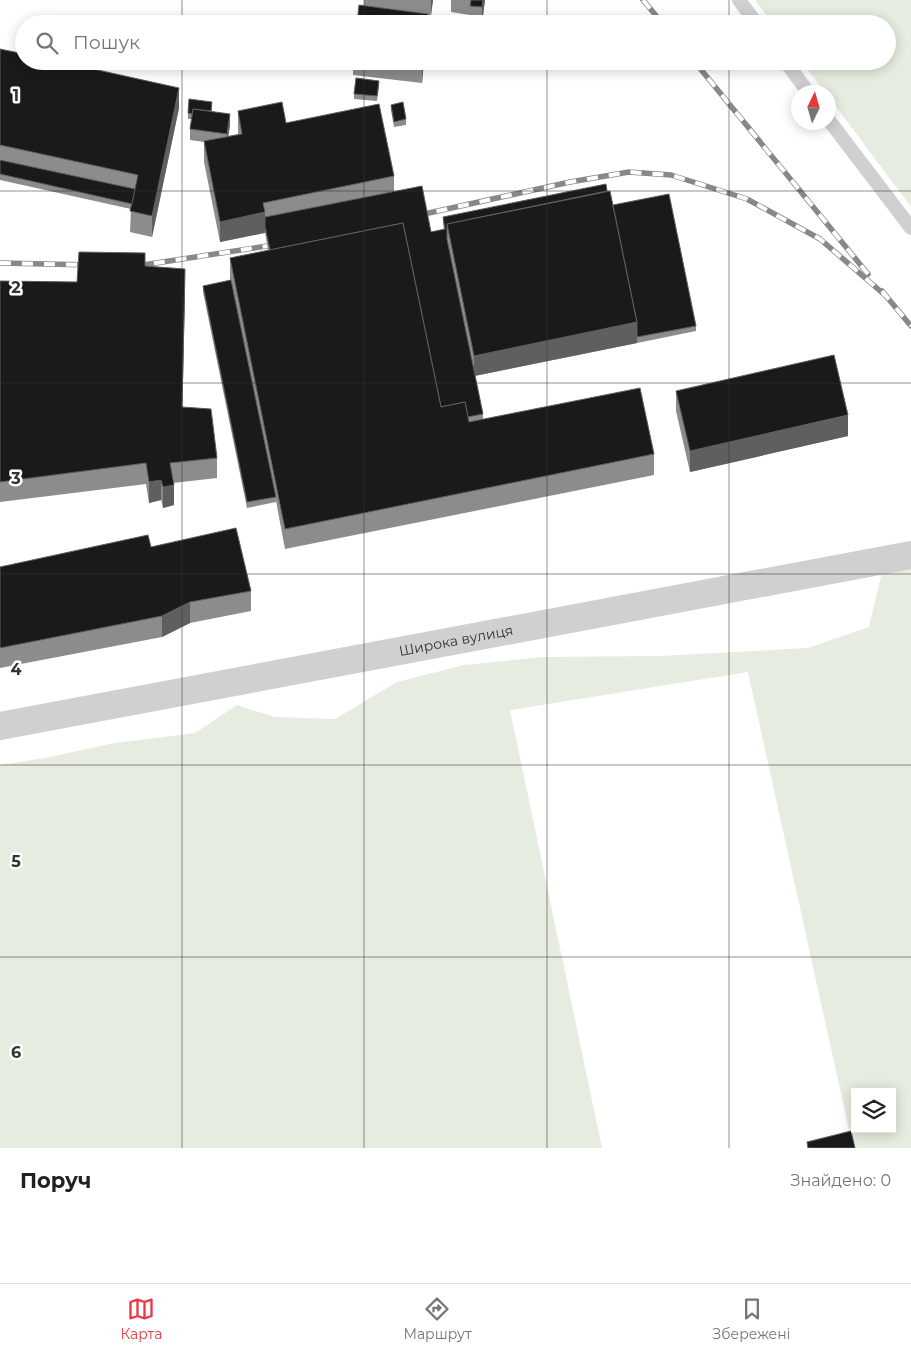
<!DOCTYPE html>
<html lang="uk">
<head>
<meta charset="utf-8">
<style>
  :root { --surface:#fff; --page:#f2f2f2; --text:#202124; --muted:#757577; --line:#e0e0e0; --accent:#e63946 }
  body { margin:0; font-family:Montserrat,sans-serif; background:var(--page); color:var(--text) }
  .controls { position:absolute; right:15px; bottom:15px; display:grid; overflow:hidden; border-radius:0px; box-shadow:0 2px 12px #0003 }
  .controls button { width:45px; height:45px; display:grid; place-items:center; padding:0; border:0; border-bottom:1px solid var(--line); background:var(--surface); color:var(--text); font:25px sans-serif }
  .compass { position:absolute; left:791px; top:85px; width:45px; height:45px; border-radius:50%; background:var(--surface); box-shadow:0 2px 12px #0003; rotate:5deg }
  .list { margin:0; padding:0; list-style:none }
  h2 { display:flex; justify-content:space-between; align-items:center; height:65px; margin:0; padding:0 20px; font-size:21px }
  h2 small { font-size:16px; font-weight:400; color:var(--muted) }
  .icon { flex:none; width:28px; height:28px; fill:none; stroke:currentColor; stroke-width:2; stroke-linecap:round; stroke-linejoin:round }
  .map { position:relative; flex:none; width:911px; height:1148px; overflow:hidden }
  .search { position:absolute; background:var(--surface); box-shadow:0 2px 12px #0003; left:15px; right:15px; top:15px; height:55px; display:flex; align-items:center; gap:12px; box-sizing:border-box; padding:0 18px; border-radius:28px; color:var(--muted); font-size:19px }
  .sheet { height:135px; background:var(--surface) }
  nav { display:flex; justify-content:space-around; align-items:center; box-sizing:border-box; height:70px; border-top:1px solid var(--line); background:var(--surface); font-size:14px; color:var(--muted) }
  nav a { display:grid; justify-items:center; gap:2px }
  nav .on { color:var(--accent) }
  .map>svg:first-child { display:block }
  .green { fill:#e6ecdf; fill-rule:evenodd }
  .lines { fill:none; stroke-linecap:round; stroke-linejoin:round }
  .lane { stroke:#d0d0d0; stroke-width:14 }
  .street { stroke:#d0d0d0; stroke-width:28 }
  .rail-casing { stroke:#888; stroke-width:5.5 }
  .rail { stroke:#fff; stroke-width:4; stroke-dasharray:11; stroke-linecap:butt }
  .wall { fill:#8c8c8c }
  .shaded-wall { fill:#5f5f5f }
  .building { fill:#1a1a1a; stroke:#5f5f5f }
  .grid { fill:none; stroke:#333; stroke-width:1; stroke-opacity:0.55 }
  .labels { text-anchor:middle; stroke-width:5; stroke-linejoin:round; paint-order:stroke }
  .street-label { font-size:14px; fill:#333; stroke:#fff }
  .grid-label { font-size:16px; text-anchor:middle; font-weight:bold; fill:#333; stroke:#fff; stroke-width:5; stroke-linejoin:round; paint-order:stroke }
</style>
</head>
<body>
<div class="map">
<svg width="911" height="1148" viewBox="0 0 911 1148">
  <rect width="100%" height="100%" fill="#fff"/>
  <g class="green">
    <path d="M 755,0 L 911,0 L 911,207 L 829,97 L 828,92 L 825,92 L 801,61 L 887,61 L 887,24 L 773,24 Z"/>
    <path d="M 911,563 L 911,1148 L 853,1148 L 748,672 L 510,710 L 602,1148 L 0,1148 L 0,765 L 45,758 L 115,743 L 195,733 L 237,705 L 274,717 L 335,719 L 397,682 L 464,665 L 544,657 L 660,656 L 808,648 L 869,627 L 883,568 ZM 855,1092 L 892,1092 L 892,1129 L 855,1129 Z"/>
  </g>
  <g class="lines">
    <g class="lane">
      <path d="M 739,0 L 757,24"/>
      <path d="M 785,61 L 808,92"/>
      <path d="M 828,119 L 911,228"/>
    </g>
    <path class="street" id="s1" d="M 0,726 L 911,555"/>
    <g class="rail-casing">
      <g id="rail">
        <path d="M 643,0 L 663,24"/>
        <path d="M 694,61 L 868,274"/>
        <path d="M 415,216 L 570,182 L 629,172 L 671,175 L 747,199 L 820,239 L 886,296"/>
        <path d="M 0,263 L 92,265"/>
        <path d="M 132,265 L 143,265 L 280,244"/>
        <path d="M 882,291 L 911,326"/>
      </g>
    </g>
    <use href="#rail" class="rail"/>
  </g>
  <g class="wall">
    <path d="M 364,0 L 433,0 L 431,15 L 428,15 L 428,24 L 364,6 Z"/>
    <path d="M 451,0 L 485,0 L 482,23 L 470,21 L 470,15 L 451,12 Z"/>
    <path d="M 0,49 L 179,108 L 152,237 L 130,232 L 131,209 L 0,180 Z"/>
    <path d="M 353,61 L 424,61 L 422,83 L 353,75 Z"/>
    <path d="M 379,86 L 377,101 L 354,99 L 354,94 Z"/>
    <path d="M 391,105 L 406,119 L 406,125 L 394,127 L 391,110 Z"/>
    <path d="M 212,108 L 212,111 L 230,125 L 228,136 L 238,134 L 238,111 L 286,123 L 394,176 L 394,191 L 431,232 L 444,230 L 443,223 L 443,217 L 607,191 L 613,205 L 696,326 L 696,331 L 475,376 L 483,414 L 483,420 L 654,454 L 654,475 L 285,549 L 276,501 L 276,502 L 247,508 L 203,292 L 203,286 L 230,281 L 230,258 L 268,250 L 265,232 L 220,242 L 204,162 L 204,142 L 190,140 L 190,129 L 192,119 L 188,119 L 188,113 Z"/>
    <path d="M 145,266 L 185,289 L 182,407 L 217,458 L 217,478 L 173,483 L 174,505 L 163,508 L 161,500 L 149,503 L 146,484 L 0,502 L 0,281 L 77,282 Z"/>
    <path d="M 676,391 L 848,436 L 690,472 L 676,411 Z"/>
    <path d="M 151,547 L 251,591 L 251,611 L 190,623 L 162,637 L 0,668 L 0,567 Z"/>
  </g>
  <g class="shaded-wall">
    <path d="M 431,0 L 433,0 L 431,15 Z"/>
    <path d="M 483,0 L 485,0 L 482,23 L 482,7 Z"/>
    <path d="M 423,61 L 424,61 L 422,83 L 422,67 Z"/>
    <path d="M 179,88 L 179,108 L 152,237 L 152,216 Z"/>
    <path d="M 230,114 L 230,125 L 227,145 L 227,134 Z"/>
    <path d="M 265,212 L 265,233 L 220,242 L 220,222 Z"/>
    <path d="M 185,269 L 185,289 L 182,427 L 182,407 Z"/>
    <path d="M 637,322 L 637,343 L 474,376 L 474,356 Z"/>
    <path d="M 848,415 L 848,436 L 690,472 L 690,451 Z"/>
    <path d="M 161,480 L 161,500 L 149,503 L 149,482 Z"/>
    <path d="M 174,485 L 174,505 L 163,508 L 163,487 Z"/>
    <path d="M 190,602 L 190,623 L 162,637 L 162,616 Z"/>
  </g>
  <g class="building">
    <path d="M 471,0 L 483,0 L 482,7 L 470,6 Z"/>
    <path d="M 359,5 L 428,14 L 427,24 L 357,24 Z"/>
    <path d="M 0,49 L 24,54 L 24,61 L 57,61 L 179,88 L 152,216 L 130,211 L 138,175 L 0,145 Z"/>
    <path d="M 372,61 L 423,61 L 422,67 Z"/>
    <path d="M 356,78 L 379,81 L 377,96 L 354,94 Z"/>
    <path d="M 189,99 L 212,102 L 211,111 L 193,109 L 192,114 L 188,113 Z"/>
    <path d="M 282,102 L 286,123 L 379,104 L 394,176 L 263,203 L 265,212 L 220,222 L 204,141 L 242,134 L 238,111 Z"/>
    <path d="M 403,102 L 406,119 L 394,122 L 391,105 Z"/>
    <path d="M 193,109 L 230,114 L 227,134 L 190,129 Z"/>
    <path d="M 0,160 L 135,189 L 132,204 L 0,174 Z"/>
    <path d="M 606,184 L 607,191 L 447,224 L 447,239 L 483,414 L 468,417 L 465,402 L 441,407 L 403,223 L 270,250 L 265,227 L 265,217 L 422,186 L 431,232 L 445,229 L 443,217 Z"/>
    <path d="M 610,191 L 637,322 L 474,356 L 447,224 Z"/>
    <path d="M 669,194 L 696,326 L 637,337 L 637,322 L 613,205 Z"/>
    <path d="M 403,223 L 441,407 L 465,402 L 469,422 L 640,388 L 654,454 L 285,529 L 230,258 Z"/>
    <path d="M 79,252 L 145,253 L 145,266 L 185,269 L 182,407 L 211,409 L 217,458 L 170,463 L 174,485 L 163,487 L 161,480 L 149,482 L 146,463 L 0,482 L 0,281 L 77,282 Z"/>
    <path d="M 231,280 L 276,497 L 247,502 L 203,286 Z"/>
    <path d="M 834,355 L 848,415 L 690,451 L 676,391 Z"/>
    <path d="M 236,528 L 251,591 L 190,602 L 162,616 L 0,648 L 0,567 L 148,535 L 151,547 Z"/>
    <path d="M 851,1131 L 855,1148 L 808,1148 L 807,1142 Z"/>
  </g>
  <path class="grid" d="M 182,0 L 182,24M 364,0 L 364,24M 547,0 L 547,24M 729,0 L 729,24M 182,61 L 182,1148M 364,61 L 364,1148M 547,61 L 547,1148M 729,61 L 729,1148M 0,191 L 911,191M 0,383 L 911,383M 0,574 L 911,574M 0,765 L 911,765M 0,957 L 911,957"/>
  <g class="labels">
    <g class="street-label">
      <text dy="5" stroke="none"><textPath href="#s1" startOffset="464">Широка вулиця</textPath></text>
    </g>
  </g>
  <g class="grid-label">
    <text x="16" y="101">1</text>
    <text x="16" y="293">2</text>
    <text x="16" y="484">3</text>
    <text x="16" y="675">4</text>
    <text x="16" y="867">5</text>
    <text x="16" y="1058">6</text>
  </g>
</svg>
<div class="controls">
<button><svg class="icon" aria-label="layers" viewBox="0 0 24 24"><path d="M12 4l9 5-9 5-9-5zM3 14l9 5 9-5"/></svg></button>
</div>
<svg class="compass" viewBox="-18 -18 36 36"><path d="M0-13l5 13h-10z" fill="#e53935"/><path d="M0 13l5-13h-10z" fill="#757577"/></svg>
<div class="search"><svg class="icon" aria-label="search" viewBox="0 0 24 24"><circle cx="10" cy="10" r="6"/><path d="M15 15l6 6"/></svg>Пошук</div>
</div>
<section class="sheet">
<h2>Поруч<small>Знайдено: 0</small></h2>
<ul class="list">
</ul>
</section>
<nav>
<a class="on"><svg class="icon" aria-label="map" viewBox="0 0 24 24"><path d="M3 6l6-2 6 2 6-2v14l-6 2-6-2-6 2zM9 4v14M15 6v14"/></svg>Карта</a>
<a><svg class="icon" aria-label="directions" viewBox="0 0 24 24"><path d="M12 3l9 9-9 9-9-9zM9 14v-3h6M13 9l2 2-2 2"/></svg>Маршрут</a>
<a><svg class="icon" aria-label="saved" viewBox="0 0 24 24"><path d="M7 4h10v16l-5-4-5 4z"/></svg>Збережені</a>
</nav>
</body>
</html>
